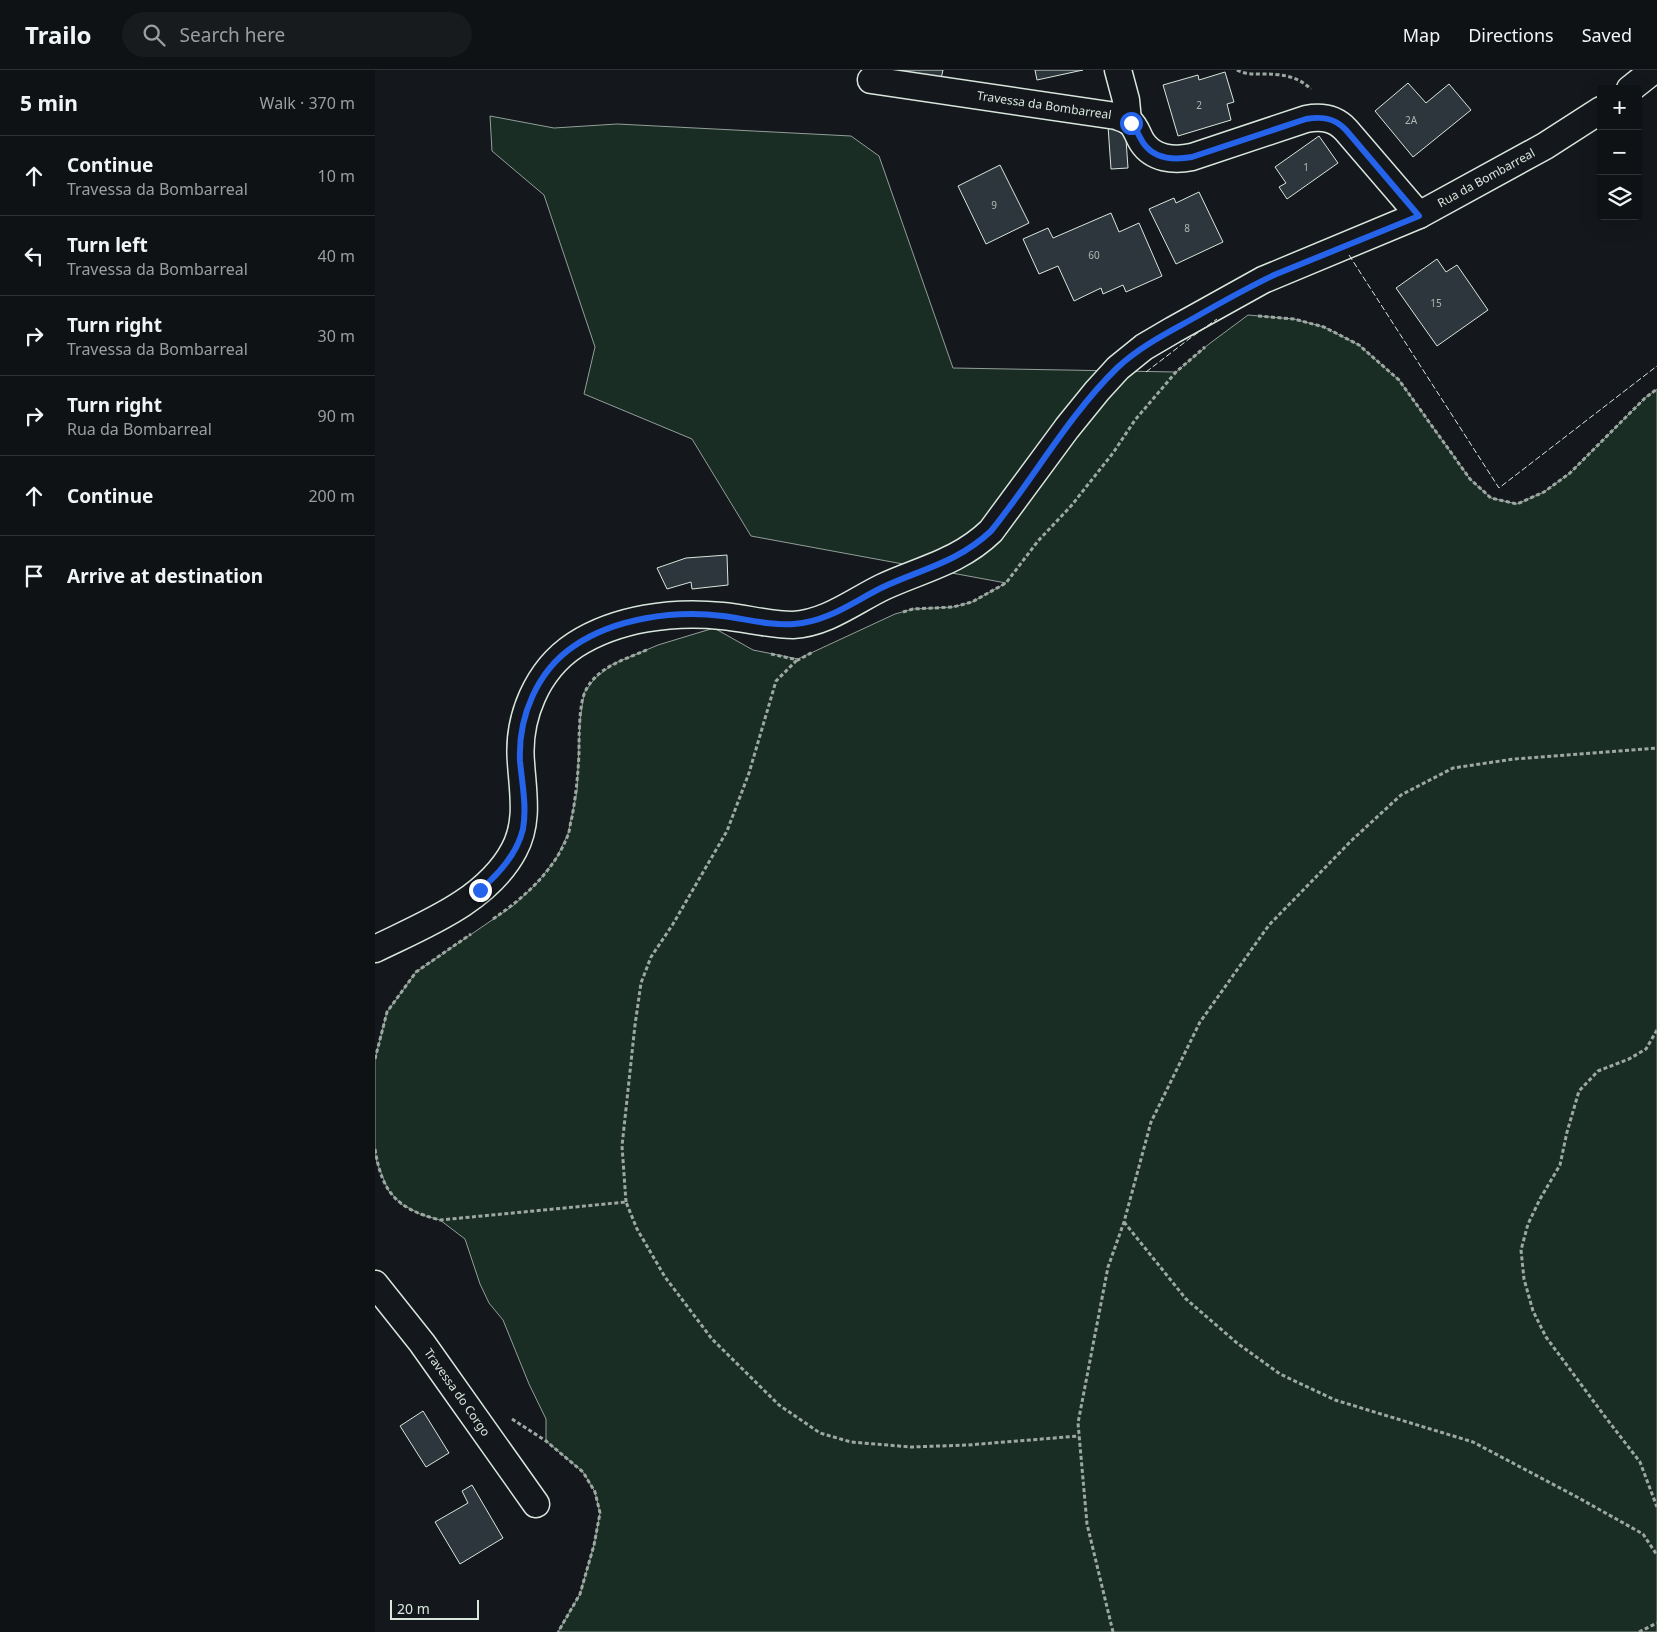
<!DOCTYPE html>
<html lang="en">
<head>
<meta charset="utf-8">
<style>
  :root { --surface:#0f1215; --page:#181b1e; --text:#f1f3f6; --muted:#9b9ea0; --line:#2f3234 }
  body { margin:0; font-family:"Noto Sans",sans-serif; background:var(--page); color:var(--text) }
  .controls { position:absolute; right:15px; top:15px; display:grid; overflow:hidden; border-radius:5px; box-shadow:0 5px 20px #0002 }
  .controls button { width:45px; height:45px; display:grid; place-items:center; padding:0; border:0; border-bottom:1px solid var(--line); background:var(--surface); color:var(--text); font:25px sans-serif }
  .scale { position:absolute; left:15px; bottom:12px; width:89px; box-sizing:border-box; padding-left:5px; border:2px solid #d8e6dc; border-top:0; font-size:14px; line-height:18px; white-space:nowrap; color:#d8e6dc; -webkit-text-stroke:4px #14181c; paint-order:stroke }
  .stop { position:absolute; width:15px; height:15px; margin:-11px; border:4px solid #2563eb; border-radius:50%; background:#fff }
  .stop.end { background:#2563eb; border-color:#fff; box-shadow:0 1px 5px #0008 }
  .list { margin:0; padding:0; list-style:none }
  h2 { display:flex; justify-content:space-between; align-items:center; height:65px; margin:0; padding:0 20px; font-size:21px }
  h2 small { font-size:16px; font-weight:400; color:var(--muted) }
  .list li { display:grid; grid-template-columns:32px 1fr auto; gap:15px; align-items:center; box-sizing:border-box; height:80px; padding:0 20px; border-top:1px solid var(--line) }
  .list b { display:block; font-size:19px; white-space:nowrap }
  .list p { margin:0; font-size:16px; white-space:nowrap; color:var(--muted) }
  .list em { font-size:16px; font-style:normal; color:var(--muted) }
  .icon { flex:none; width:28px; height:28px; fill:none; stroke:currentColor; stroke-width:2; stroke-linecap:round; stroke-linejoin:round }
  .map { position:relative; flex:none; width:1282px; height:1562px; overflow:hidden }
  header { display:flex; align-items:center; gap:30px; box-sizing:border-box; height:70px; padding:0 25px; background:var(--surface); border-bottom:1px solid var(--line) }
  header strong { font-size:24px }
  nav { display:flex; gap:28px; margin-inline-start:auto; font-size:18px }
  .search { width:350px; height:45px; background:var(--page); display:flex; align-items:center; gap:12px; box-sizing:border-box; padding:0 18px; border-radius:28px; color:var(--muted); font-size:19px }
  main { display:flex }
  aside { flex:1; background:var(--surface) }
  .map>svg:first-child { display:block }
  .green { fill:#1a2d24; stroke:#939e99 }
  .building { fill:#2c363c; stroke:#d8e6dc }
  .lines { fill:none; stroke-linecap:round; stroke-linejoin:round }
  .street-casing { stroke:#d8e6dc; stroke-width:29 }
  .path { stroke:#9da8a2; stroke-width:3; stroke-dasharray:4 2.5; stroke-linecap:butt }
  .street { stroke:#14181c; stroke-width:26 }
  .fence { stroke:#d8e6dc; stroke-width:1; stroke-dasharray:6 2.5; stroke-linecap:butt }
  .route { stroke:#2563eb; stroke-width:6 }
  .labels { text-anchor:middle; stroke-width:4; stroke-linejoin:round; paint-order:stroke }
  .number-label { font-size:10px; fill:#adbab4 }
  .street-label { font-size:12px; fill:#d8e6dc; stroke:#14181c }
</style>
</head>
<body>
<header>
<strong>Trailo</strong>
<div class="search"><svg class="icon" aria-label="search" viewBox="0 0 24 24"><circle cx="10" cy="10" r="6"/><path d="M15 15l6 6"/></svg>Search here</div>
<nav><a>Map</a><a>Directions</a><a>Saved</a></nav>
</header>
<main>
<aside>
<h2>5 min<small>Walk · 370 m</small></h2>
<ul class="list">
<li><svg class="icon" aria-label="ahead" viewBox="0 0 24 24"><path d="M12 20V5M6 11l6-6 6 6"/></svg><div><b>Continue</b><p>Travessa da Bombarreal</p></div><em>10 m</em></li>
<li><svg class="icon" aria-label="left" viewBox="0 0 24 24"><path d="M17 20v-9H6M10 6l-5 5 5 5"/></svg><div><b>Turn left</b><p>Travessa da Bombarreal</p></div><em>40 m</em></li>
<li><svg class="icon" aria-label="right" viewBox="0 0 24 24"><path d="M7 20v-9h11M14 6l5 5-5 5"/></svg><div><b>Turn right</b><p>Travessa da Bombarreal</p></div><em>30 m</em></li>
<li><svg class="icon" aria-label="right" viewBox="0 0 24 24"><path d="M7 20v-9h11M14 6l5 5-5 5"/></svg><div><b>Turn right</b><p>Rua da Bombarreal</p></div><em>90 m</em></li>
<li><svg class="icon" aria-label="ahead" viewBox="0 0 24 24"><path d="M12 20V5M6 11l6-6 6 6"/></svg><div><b>Continue</b></div><em>200 m</em></li>
<li><svg class="icon" aria-label="arrive" viewBox="0 0 24 24"><path d="M6 21V4h12l-3 4 3 4H6"/></svg><div><b>Arrive at destination</b></div></li>
</ul>
</aside>
<div class="map">
<svg width="1282" height="1562" viewBox="0 0 1282 1562">
  <rect width="100%" height="100%" fill="#14181c"/>
  <path class="green" d="M 115,46 L 179,58 L 242,54 L 476,66 L 504,86 L 578,298 L 801,302 L 834,274 L 873,245 L 919,249 L 949,257 L 984,275 L 1024,310 L 1095,409 L 1116,428 L 1142,434 L 1169,422 L 1195,403 L 1270,328 L 1282,319 L 1282,1562 L 183,1562 L 205,1524 L 219,1475 L 225,1443 L 220,1422 L 208,1402 L 171,1371 L 171,1349 L 154,1314 L 128,1250 L 114,1233 L 105,1214 L 90,1169 L 65,1150 L 47,1145 L 26,1134 L 13,1120 L 2,1093 L 0,1079 L 0,989 L 12,942 L 41,902 L 139,835 L 162,813 L 181,789 L 193,764 L 202,721 L 205,650 L 209,623 L 220,608 L 238,594 L 283,575 L 339,558 L 378,580 L 423,589 L 520,544 L 538,539 L 578,537 L 597,532 L 631,513 L 376,466 L 317,369 L 209,324 L 220,277 L 169,125 L 117,81 Z"/>
  <g class="building">
    <path d="M 519,0 L 568,0 L 566,9 Z"/>
    <path d="M 660,0 L 708,0 L 662,10 Z"/>
    <path d="M 850,2 L 859,32 L 852,34 L 856,50 L 803,66 L 788,15 L 823,5 L 824,10 Z"/>
    <path d="M 1033,13 L 1051,33 L 1074,14 L 1096,40 L 1038,87 L 1000,41 Z"/>
    <path d="M 750,55 L 753,98 L 736,99 L 733,56 Z"/>
    <path d="M 944,66 L 963,93 L 912,129 L 904,117 L 911,113 L 900,97 Z"/>
    <path d="M 625,95 L 654,153 L 611,174 L 583,116 Z"/>
    <path d="M 824,122 L 848,172 L 801,194 L 774,139 L 799,128 L 801,133 Z"/>
    <path d="M 736,143 L 744,162 L 764,153 L 787,206 L 751,222 L 748,215 L 728,224 L 726,218 L 699,231 L 683,196 L 664,204 L 648,169 L 673,158 L 678,168 Z"/>
    <path d="M 1062,189 L 1071,202 L 1082,195 L 1113,240 L 1062,276 L 1021,218 Z"/>
    <path d="M 352,485 L 353,515 L 317,519 L 316,512 L 292,519 L 282,498 L 311,488 Z"/>
    <path d="M 48,1341 L 74,1383 L 51,1397 L 25,1356 Z"/>
    <path d="M 97,1415 L 128,1468 L 85,1494 L 60,1452 L 93,1433 L 87,1421 Z"/>
  </g>
  <g class="lines">
    <g class="street-casing">
      <g id="street">
        <path d="M 743,0 L 751,30 L 753,51"/>
        <path id="s1" d="M 496,10 L 741,46 C 746,48 751,49 755,52 C 761,57 763,66 767,72 C 778,89 799,91 817,87 L 931,49 C 947,46 960,48 971,60 L 1044,145"/>
        <path d="M 1255,19 L 1279,0"/>
        <path id="s2" d="M 0,879 C 49,855 112,831 139,780 C 154,752 148,723 146,693 C 142,648 162,600 200,575 C 242,548 298,541 347,546 C 370,548 395,555 418,555 C 452,553 479,531 508,517 C 547,499 584,492 616,461 L 692,358 L 722,321 L 743,298 L 769,277 L 798,260 L 888,210 L 1044,145 L 1170,76 L 1226,40"/>
        <path id="s3" d="M 0,1214 L 47,1273 L 161,1434"/>
      </g>
    </g>
    <g class="path">
      <path d="M 862,0 C 869,4 877,4 885,4 C 905,4 921,5 936,19"/>
      <path d="M 883,246 L 919,249 L 949,257 L 984,275 L 1024,310 L 1095,409 L 1116,428 L 1142,434 L 1169,422 L 1195,403 L 1270,328 L 1282,319"/>
      <path d="M 528,542 L 538,539 L 578,537 L 597,532 L 631,513 L 663,471 L 696,436 L 738,383 L 760,350 L 801,302 L 830,277"/>
      <path d="M 396,584 L 423,590 L 438,582"/>
      <path d="M 118,849 C 149,828 179,801 193,765 C 195,760 195,753 197,747 C 201,725 203,705 204,683 C 204,668 204,634 210,622 C 221,597 251,589 274,579"/>
      <path d="M 1282,960 L 1271,979 L 1254,989 L 1223,1001 L 1204,1021 L 1192,1062 L 1185,1095 L 1165,1129 L 1153,1154 L 1146,1180 L 1149,1209 L 1158,1241 L 1171,1267 L 1228,1344 L 1265,1392 L 1282,1437"/>
      <path d="M 0,989 L 12,942 L 41,902 L 96,864"/>
      <path d="M 0,1079 C 7,1123 22,1139 65,1150 L 251,1132 L 262,1159 L 290,1207 L 337,1269 L 404,1335 L 445,1363 L 476,1372 L 536,1377 L 593,1375 L 704,1366"/>
      <path d="M 251,1132 L 247,1076 L 260,955 L 266,913 L 276,887 L 298,854 L 352,761 L 374,703 L 401,611 L 422,590"/>
      <path d="M 749,1152 L 811,1229 L 862,1273 L 905,1304 L 960,1330 L 1098,1372 L 1202,1427 L 1268,1464 L 1282,1485"/>
      <path d="M 137,1349 L 171,1371 L 208,1402 L 220,1422 L 225,1443 L 219,1475 L 205,1524 L 183,1562"/>
      <path d="M 738,1562 L 712,1454 L 703,1353 L 733,1197 L 749,1152 L 776,1052 L 825,952 L 894,855 L 977,770 L 1026,725 L 1078,698 L 1139,689 L 1282,678"/>
      <path d="M 1264,1562 L 1282,1553"/>
    </g>
    <use href="#street" class="street"/>
    <g class="fence">
      <path d="M 974,185 L 1124,418 L 1282,296"/>
      <path d="M 771,302 L 814,269 L 842,249"/>
    </g>
  </g>
  <g class="lines">
    <path class="route" d="M 105,820 C 124,804 142,784 148,759 C 152,737 147,713 145,691 C 143,647 162,601 199,576 C 240,548 299,540 348,546 C 371,549 396,556 419,554 C 452,552 478,532 506,518 C 546,499 582,493 616,461 C 659,408 693,346 742,298 C 764,277 792,263 819,248 C 845,233 872,218 899,205 L 1044,146 L 971,60 C 960,48 947,46 931,49 L 817,87 C 800,90 780,89 769,74 C 764,67 762,59 756,53"/>
  </g>
  <g class="labels">
    <g class="number-label">
      <text x="824" y="39">2</text>
      <text x="1036" y="54">2A</text>
      <text x="931" y="101">1</text>
      <text x="619" y="139">9</text>
      <text x="812" y="162">8</text>
      <text x="719" y="189">60</text>
      <text x="1061" y="237">15</text>
    </g>
    <g class="street-label">
      <text dy="4" stroke="none"><textPath href="#s1" startOffset="175">Travessa da Bombarreal</textPath></text>
      <text dy="4" stroke="none"><textPath href="#s2" startOffset="1466">Rua da Bombarreal</textPath></text>
      <text dy="4" stroke="none"><textPath href="#s3" startOffset="136">Travessa do Corgo</textPath></text>
    </g>
  </g>
</svg>
<div class="controls">
<button>+</button>
<button>−</button>
<button><svg class="icon" aria-label="layers" viewBox="0 0 24 24"><path d="M12 4l9 5-9 5-9-5zM3 14l9 5 9-5"/></svg></button>
</div>
<div class="scale">20 m</div>
<div class="stop" style="left:756px;top:53px"></div>
<div class="stop end" style="left:105px;top:820px"></div>
</div>
</main>
</body>
</html>
